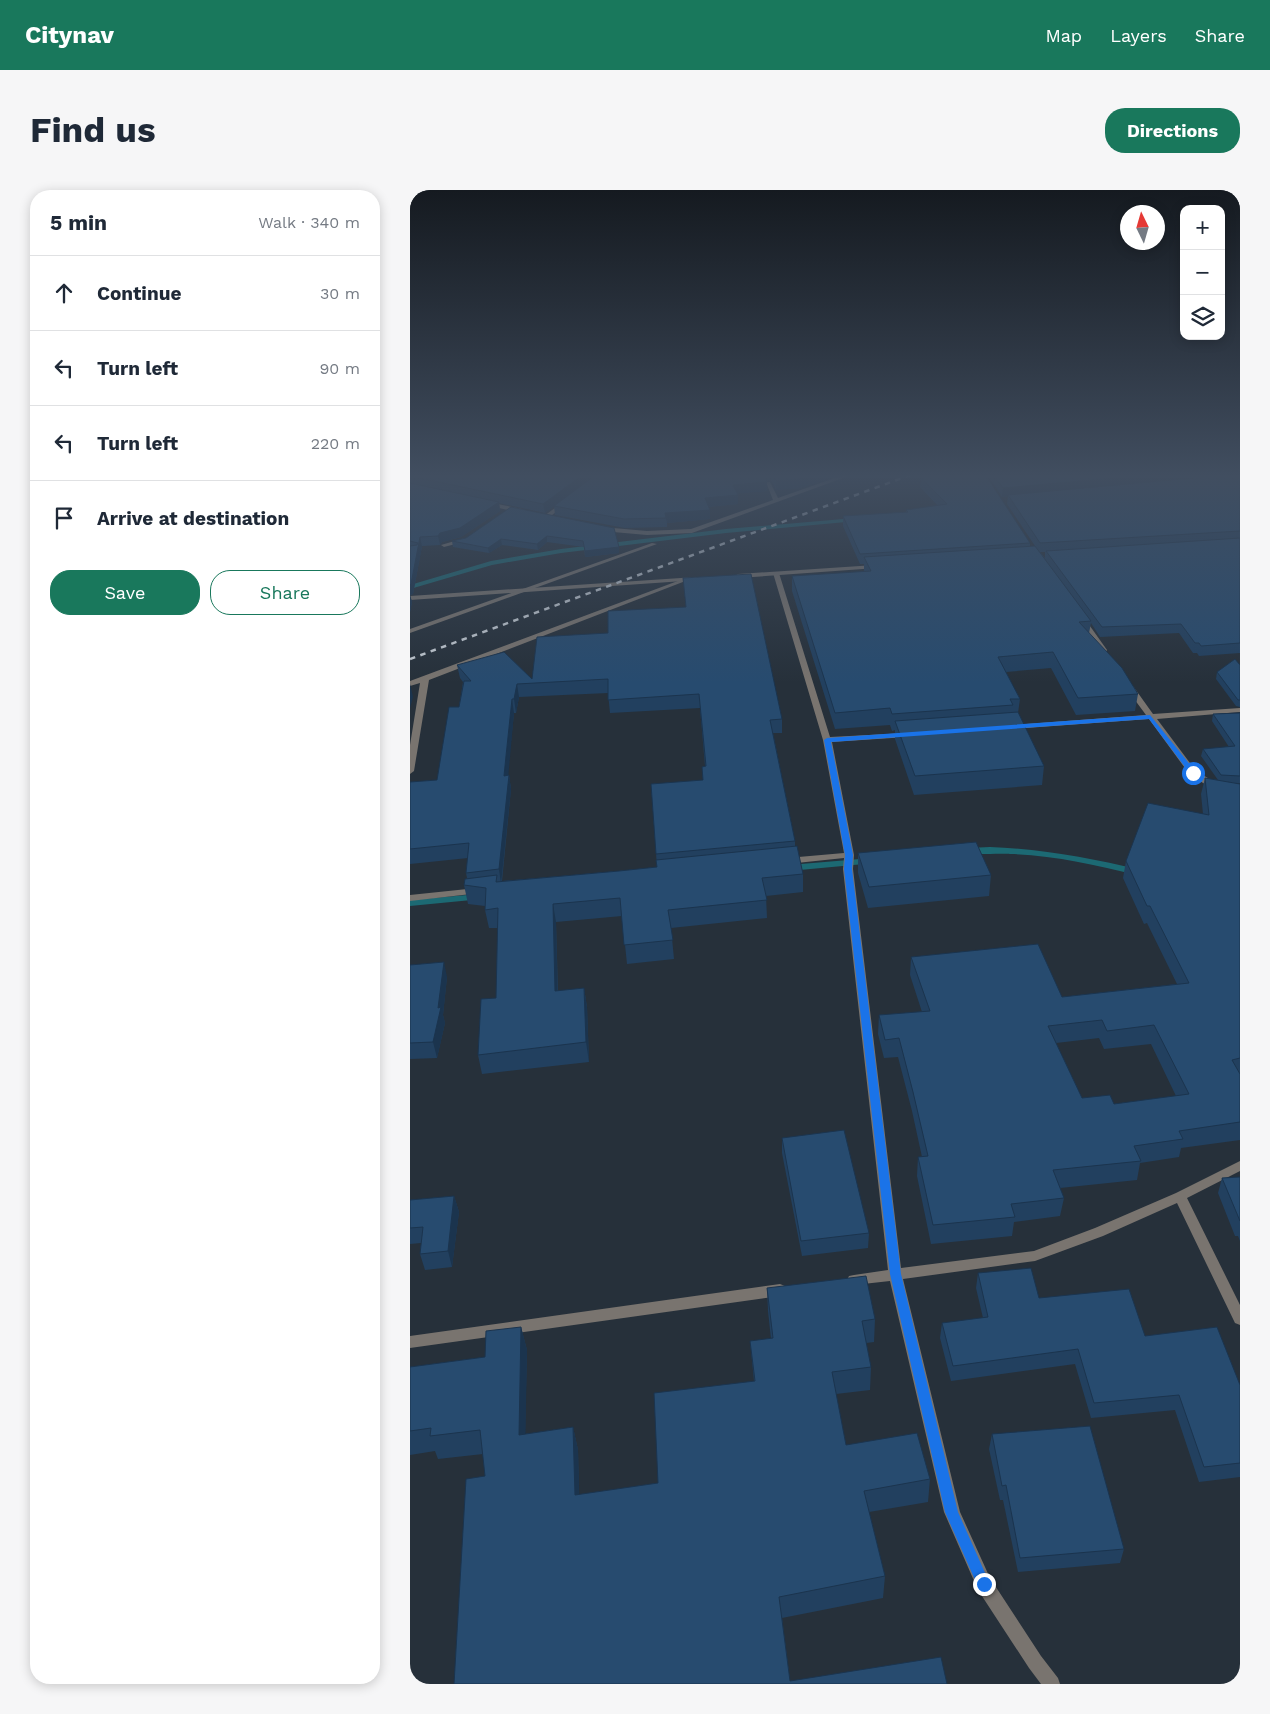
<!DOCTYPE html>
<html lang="en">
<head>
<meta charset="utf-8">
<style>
  :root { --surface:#fff; --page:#f6f6f7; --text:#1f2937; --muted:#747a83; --line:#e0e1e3; --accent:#19785c }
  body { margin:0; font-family:"Work Sans",sans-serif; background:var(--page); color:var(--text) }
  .controls { position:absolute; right:15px; top:15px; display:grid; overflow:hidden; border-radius:10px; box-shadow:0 2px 12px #0003 }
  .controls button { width:45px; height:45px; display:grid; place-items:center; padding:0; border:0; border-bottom:1px solid var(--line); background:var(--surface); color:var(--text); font:25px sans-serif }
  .compass { position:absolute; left:710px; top:15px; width:45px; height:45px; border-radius:50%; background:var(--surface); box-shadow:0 2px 12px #0003; rotate:355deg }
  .stop { position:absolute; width:15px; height:15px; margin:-11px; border:4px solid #1a73e8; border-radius:50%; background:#fff }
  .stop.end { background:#1a73e8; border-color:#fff; box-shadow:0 1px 5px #0008 }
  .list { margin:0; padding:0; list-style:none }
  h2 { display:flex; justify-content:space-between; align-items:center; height:65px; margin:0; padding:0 20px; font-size:21px }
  h2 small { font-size:16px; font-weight:400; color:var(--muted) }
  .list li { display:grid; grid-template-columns:32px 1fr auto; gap:15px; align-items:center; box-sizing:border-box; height:75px; padding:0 20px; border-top:1px solid var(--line) }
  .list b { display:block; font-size:19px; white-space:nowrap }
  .list em { font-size:16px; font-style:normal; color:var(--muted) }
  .actions { display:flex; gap:10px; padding:15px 20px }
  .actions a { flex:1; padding:11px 0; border:1px solid var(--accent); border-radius:20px; text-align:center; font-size:18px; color:var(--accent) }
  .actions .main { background:var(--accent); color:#fff }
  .icon { flex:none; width:28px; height:28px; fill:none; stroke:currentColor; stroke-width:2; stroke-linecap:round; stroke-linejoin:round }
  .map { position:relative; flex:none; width:830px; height:1494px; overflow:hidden; border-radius:20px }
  header { display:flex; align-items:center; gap:30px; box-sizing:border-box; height:70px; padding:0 25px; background:var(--accent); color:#fff }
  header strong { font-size:24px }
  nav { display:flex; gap:28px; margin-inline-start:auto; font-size:18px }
  .intro { display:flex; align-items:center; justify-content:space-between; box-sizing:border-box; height:120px; padding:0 30px }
  h1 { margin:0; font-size:35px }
  .button { padding:12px 22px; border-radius:20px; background:var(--accent); color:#fff; font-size:18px; font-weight:700 }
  main { display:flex; gap:30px; padding:0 30px }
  aside { flex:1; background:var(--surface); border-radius:20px; box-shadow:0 2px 12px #0003 }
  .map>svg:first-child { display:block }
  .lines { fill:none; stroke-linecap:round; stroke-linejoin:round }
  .stream { fill:#1c6973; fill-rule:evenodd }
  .minor { fill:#79746f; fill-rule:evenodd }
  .tertiary { fill:#79746f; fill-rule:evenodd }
  .rail { stroke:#c7ced5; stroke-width:2.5; stroke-dasharray:5.5 5.5; stroke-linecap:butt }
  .wall { fill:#22405f; fill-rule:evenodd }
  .shaded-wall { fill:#1b344e }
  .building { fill:#274b6f; stroke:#1b344e; fill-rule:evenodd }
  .route { fill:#1a73e8 }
</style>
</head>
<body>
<header>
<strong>Citynav</strong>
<nav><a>Map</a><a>Layers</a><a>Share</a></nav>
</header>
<div class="intro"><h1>Find us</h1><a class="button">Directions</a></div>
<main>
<aside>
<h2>5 min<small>Walk · 340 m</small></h2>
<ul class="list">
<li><svg class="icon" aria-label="ahead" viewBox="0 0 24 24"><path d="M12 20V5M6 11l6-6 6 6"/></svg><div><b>Continue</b></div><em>30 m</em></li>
<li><svg class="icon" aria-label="left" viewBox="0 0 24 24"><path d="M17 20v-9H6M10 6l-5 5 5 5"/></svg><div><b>Turn left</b></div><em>90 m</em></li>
<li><svg class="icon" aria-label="left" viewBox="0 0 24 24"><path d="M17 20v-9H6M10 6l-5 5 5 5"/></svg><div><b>Turn left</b></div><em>220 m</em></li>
<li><svg class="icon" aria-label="arrive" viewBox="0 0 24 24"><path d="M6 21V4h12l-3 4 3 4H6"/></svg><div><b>Arrive at destination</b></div></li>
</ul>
<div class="actions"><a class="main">Save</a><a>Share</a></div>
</aside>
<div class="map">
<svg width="830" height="1494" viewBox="0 0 830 1494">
  <rect width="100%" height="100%" fill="#26303a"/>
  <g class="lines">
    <g class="stream">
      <path d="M 445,328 L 447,329 L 447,331 L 316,343 L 151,363 L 82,375 L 0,399 L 0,395 L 81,371 L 151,359 L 316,339 Z"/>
      <path d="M 580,657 C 631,659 681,668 730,680 L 732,682 L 727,685 C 685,675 643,665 600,664 C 590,663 561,666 554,661 L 559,658 Z"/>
      <path d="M 462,668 L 467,671 L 465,673 L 379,681 L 374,678 L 379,675 Z"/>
      <path d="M 69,704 L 72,705 L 74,707 L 72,709 L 0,716 L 0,710 Z"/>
    </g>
    <g class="minor">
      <path d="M 436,284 L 444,284 L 282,343 L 237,345 L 192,341 L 189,339 L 192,337 L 237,341 L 281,339 L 363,310 L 356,292 L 360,292 L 368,308 Z"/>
      <path d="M 77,312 L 112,319 L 115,321 L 112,323 L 75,315 L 75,313 Z"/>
      <path d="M 153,312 L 158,313 L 138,328 L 134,328 L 134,326 Z"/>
      <path d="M 55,348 L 57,349 L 57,351 L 34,357 L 31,355 Z"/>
      <path d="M 242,353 L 247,354 L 0,443 L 0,439 Z"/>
      <path d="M 364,382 L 369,383 L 420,547 L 497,543 L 501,545 L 497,547 L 422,552 L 444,665 L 443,679 L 491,1078 L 624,1061 L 685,1038 L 766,1003 L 830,971 L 830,981 L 777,1008 L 830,1115 L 830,1135 L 825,1133 L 767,1013 L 693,1046 L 625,1071 L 493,1089 L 550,1322 L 580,1388 L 631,1466 L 648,1488 L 650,1494 L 631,1494 L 619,1478 L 568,1400 L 534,1322 L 480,1091 L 444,1095 L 439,1094 L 437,1090 L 439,1086 L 444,1085 L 478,1080 L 433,679 L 434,668 L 377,674 L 372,671 L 377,668 L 434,663 L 413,550 L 363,383 Z"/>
      <path d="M 273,389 L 278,390 L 19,490 L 4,581 L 0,584 L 0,555 L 10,493 L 0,496 L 0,491 Z"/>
      <path d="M 669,429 L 675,429 L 697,460 L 696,462 L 690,462 L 668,431 Z"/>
      <path d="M 717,496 L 723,496 L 743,524 L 830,518 L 830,522 L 747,529 L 786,581 L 808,594 L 830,595 L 830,601 L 803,599 L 780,585 L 739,529 L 602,539 L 598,537 L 602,535 L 736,525 L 716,498 Z"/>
      <path d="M 67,698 L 70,699 L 72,701 L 70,703 L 0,711 L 0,705 Z"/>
      <path d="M 370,1094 L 375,1096 L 377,1100 L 375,1104 L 370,1106 L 0,1158 L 0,1146 Z"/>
    </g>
    <g class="tertiary">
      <path d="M 465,375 L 468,377 L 467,378 L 328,388 L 325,386 L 328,384 Z"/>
      <path d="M 286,387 L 288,388 L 288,390 L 0,410 L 0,406 Z"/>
    </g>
    <path class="rail" d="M 0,469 L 503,284"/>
  </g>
  <g class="wall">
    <path d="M 0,284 L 430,284 L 390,298 L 366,300 L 362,291 L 357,290 L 357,301 L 327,303 L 328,305 L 328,314 L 298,317 L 300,320 L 300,329 L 257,333 L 257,337 L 215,338 L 145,325 L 144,316 L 153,309 L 135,323 L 89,313 L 90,321 L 51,347 L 32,352 L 30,355 L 12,356 L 3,404 L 0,405 L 2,412 L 0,422 Z"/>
    <path d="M 577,284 L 830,284 L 830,463 L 789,466 L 787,463 L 783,463 L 769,443 L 690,447 L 681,433 L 679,443 L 728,504 L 725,521 L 666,525 L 641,478 L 596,482 L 610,509 L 608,523 L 634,576 L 632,595 L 504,605 L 485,549 L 485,540 L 482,541 L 480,535 L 425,539 L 382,401 L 382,386 L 454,382 L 454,374 L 450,374 L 433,336 L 433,326 L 496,322 L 496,320 L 528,316 L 510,297 L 511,288 L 620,353 L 620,356 L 625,356 L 597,314 L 598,306 L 592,307 ZM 630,362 L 635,362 L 635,368 Z"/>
    <path d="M 101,317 L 209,363 L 175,367 L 174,357 L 137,352 L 128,360 L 92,355 L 79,363 L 43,357 L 42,351 L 56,348 Z"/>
    <path d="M 273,388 L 372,529 L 372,543 L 363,543 L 385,651 L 385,656 L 393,684 L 393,702 L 356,706 L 357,728 L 261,738 L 264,769 L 217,774 L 212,726 L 146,732 L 148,801 L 174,798 L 177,817 L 179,872 L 72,884 L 68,865 L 86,808 L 88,738 L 79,738 L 75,720 L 75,716 L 58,714 L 54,695 L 57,688 L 56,683 L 58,668 L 0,674 L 0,592 L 27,590 L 49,517 L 53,492 L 50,488 L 47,475 L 122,489 L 198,443 L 276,417 ZM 198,503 L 200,523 L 290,518 L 295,576 L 292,577 L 293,590 L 241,594 L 247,677 L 209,681 L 92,691 L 101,599 L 99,585 L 98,585 L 98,580 L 104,523 L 106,523 L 109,507 Z"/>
    <path d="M 830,475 L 830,517 L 826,516 L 806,489 L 807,482 Z"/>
    <path d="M 830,521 L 830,593 L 824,593 L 830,594 L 830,950 L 771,958 L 769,967 L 730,973 L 727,990 L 650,998 L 654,1008 L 650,1026 L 604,1032 L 602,1046 L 521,1054 L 507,986 L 508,967 L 512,967 L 502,921 L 488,867 L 474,868 L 468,844 L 469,825 L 512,822 L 500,785 L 501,767 L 652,807 L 767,794 L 737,733 L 734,734 L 713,688 L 716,671 L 793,624 L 791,604 L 795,588 L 808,590 L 791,566 L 793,559 L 819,557 L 802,531 L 803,524 L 830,523 ZM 689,848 L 694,859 L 741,854 L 766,906 L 704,914 L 672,908 L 646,853 Z"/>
    <path d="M 448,663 L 581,685 L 579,706 L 458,718 L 448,683 Z"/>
    <path d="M 0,775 L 37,787 L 33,825 L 35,833 L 27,868 L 0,869 Z"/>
    <path d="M 372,948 L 459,1043 L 458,1058 L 392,1066 L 372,963 Z"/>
    <path d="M 830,987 L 830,1051 L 828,1046 L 825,1046 L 808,1003 L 812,988 Z"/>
    <path d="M 44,1006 L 49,1022 L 42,1077 L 15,1080 L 10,1064 L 11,1053 L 0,1054 L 0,1010 Z"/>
    <path d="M 568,1083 L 629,1108 L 735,1146 L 830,1195 L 830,1287 L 789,1292 L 765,1220 L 681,1228 L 665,1174 L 541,1191 L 530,1148 L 532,1133 L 573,1128 L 566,1098 Z"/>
    <path d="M 357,1098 L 465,1129 L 464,1152 L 456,1153 L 461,1177 L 460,1200 L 426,1204 L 436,1255 L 520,1289 L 518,1312 L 459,1322 L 475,1386 L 473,1408 L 372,1428 L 380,1491 L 537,1494 L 44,1494 L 75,1286 L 73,1264 L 28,1269 L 25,1261 L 0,1265 L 0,1177 L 75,1167 L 111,1137 L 117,1160 L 115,1244 L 163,1237 L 168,1260 L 169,1305 L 248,1293 L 344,1191 L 340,1151 L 361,1149 L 358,1121 Z"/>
    <path d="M 582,1244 L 714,1359 L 710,1373 L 608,1382 L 593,1310 L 590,1310 L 579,1259 Z"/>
  </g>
  <g class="shaded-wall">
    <path d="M 174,284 L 187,284 L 135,323 L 133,314 Z"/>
    <path d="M 354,284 L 356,284 L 357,301 L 323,304 L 323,295 Z"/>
    <path d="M 406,284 L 430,284 L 390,298 L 366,300 L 366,291 Z"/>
    <path d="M 749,284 L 830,284 L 598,305 L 598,306 L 592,307 L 593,298 Z"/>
    <path d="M 328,305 L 328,314 L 296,317 L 295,308 Z"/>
    <path d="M 89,312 L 90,321 L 51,347 L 32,352 L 30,355 L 28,346 L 30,343 Z"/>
    <path d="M 300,320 L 300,329 L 257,333 L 255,323 Z"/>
    <path d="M 137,346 L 137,352 L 128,360 L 127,354 Z"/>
    <path d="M 10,347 L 12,356 L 3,404 L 0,405 L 2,412 L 0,422 L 0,395 Z"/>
    <path d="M 91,349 L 92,355 L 79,363 L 78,358 Z"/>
    <path d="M 209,357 L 209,363 L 175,367 L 175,361 Z"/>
    <path d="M 0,494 L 3,507 L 0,518 Z"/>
    <path d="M 107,494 L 109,507 L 106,523 L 104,509 Z"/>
    <path d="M 102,509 L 104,523 L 97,600 L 94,586 Z"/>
    <path d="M 99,585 L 101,599 L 91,694 L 89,679 Z"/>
    <path d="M 143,714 L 146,732 L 148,821 L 145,801 Z"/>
    <path d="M 34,772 L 37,787 L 33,825 L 35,833 L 27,868 L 23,852 Z"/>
    <path d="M 174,798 L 177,817 L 179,872 L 176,852 Z"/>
    <path d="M 44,1006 L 49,1022 L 42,1077 L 38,1061 Z"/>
    <path d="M 111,1137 L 117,1160 L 115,1268 L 109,1245 Z"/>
    <path d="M 163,1237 L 168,1260 L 170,1328 L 165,1305 Z"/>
  </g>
  <g class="building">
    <path d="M 0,284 L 174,284 L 133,314 L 0,286 Z"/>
    <path d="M 187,284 L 354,284 L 357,292 L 323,295 L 328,305 L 295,308 L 300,320 L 255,323 L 256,328 L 214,329 L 144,316 Z"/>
    <path d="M 362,284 L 406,284 L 389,289 L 366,291 Z"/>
    <path d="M 526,284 L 575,284 L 620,353 L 450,364 L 433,326 L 498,322 L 496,320 L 537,314 L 511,288 Z"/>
    <path d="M 583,284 L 749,284 L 593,298 Z"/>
    <path d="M 826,284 L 830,284 L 830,341 L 630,353 L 598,305 Z"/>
    <path d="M 0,293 L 89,312 L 50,338 L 30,343 L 28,346 L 10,347 L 1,394 L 0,395 L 0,356 L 7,355 L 8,353 L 0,351 Z"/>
    <path d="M 101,317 L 204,338 L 209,357 L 175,361 L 173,351 L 137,346 L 127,354 L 91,349 L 78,358 L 42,351 L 56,348 Z"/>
    <path d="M 830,348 L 830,453 L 791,456 L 789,453 L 785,453 L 771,434 L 692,437 L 636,361 Z"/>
    <path d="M 625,356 L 681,431 L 669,432 L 712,478 L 728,504 L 668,508 L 643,462 L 588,467 L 610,509 L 600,509 L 603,515 L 482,524 L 480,518 L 425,523 L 382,386 L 461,381 L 454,367 Z"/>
    <path d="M 341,384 L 372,529 L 360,530 L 385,651 L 246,664 L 241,594 L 293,590 L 292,577 L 296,576 L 289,504 L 198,510 L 198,489 L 107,494 L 104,509 L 102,509 L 96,566 L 94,586 L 99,585 L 89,679 L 56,683 L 59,653 L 0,659 L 0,592 L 27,590 L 39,517 L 49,517 L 54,491 L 61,491 L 47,475 L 94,462 L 122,489 L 127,447 L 198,443 L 198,421 L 276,417 L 273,388 Z"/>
    <path d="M 825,469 L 830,475 L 830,510 L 828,510 L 807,482 Z"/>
    <path d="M 608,522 L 634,576 L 505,586 L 485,531 Z"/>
    <path d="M 830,523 L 830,586 L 811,585 L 793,559 L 825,556 L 803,524 Z"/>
    <path d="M 795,588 L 830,594 L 830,868 L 822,870 L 830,884 L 830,932 L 769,941 L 773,949 L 724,956 L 731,971 L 643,980 L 654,1008 L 601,1014 L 605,1027 L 523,1035 L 508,967 L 518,966 L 503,902 L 489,848 L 475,850 L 469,825 L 520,821 L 501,767 L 628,754 L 652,807 L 779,793 L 740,716 L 737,716 L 716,671 L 738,613 L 799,625 ZM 692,830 L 697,841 L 744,835 L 779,904 L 704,914 L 700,905 L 672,908 L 638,836 Z"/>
    <path d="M 566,652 L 581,685 L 459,697 L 448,663 Z"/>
    <path d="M 387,656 L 393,684 L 352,688 L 357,710 L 258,720 L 263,750 L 214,755 L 210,708 L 143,714 L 145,801 L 174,798 L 176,852 L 68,865 L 71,809 L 86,808 L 88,718 L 75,720 L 76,698 L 54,695 L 55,689 L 87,685 L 86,692 L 209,681 L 247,677 L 246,670 Z"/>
    <path d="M 34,772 L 28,818 L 31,817 L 23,852 L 0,853 L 0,775 Z"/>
    <path d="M 434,940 L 459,1043 L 391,1051 L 372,948 Z"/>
    <path d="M 830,987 L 830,1031 L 812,988 Z"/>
    <path d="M 44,1006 L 38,1061 L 10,1064 L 13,1037 L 0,1038 L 0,1010 Z"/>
    <path d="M 621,1078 L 629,1108 L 719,1099 L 735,1146 L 807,1137 L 830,1195 L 830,1273 L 794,1277 L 769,1205 L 684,1213 L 668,1159 L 543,1176 L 532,1133 L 578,1127 L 568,1083 Z"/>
    <path d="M 456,1086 L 465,1129 L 452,1131 L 461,1177 L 422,1182 L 436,1255 L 507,1243 L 520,1289 L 454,1301 L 475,1386 L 369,1407 L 380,1491 L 531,1467 L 537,1494 L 44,1494 L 56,1289 L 75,1286 L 70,1240 L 20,1246 L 21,1238 L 0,1241 L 0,1177 L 75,1167 L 76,1141 L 111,1137 L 109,1245 L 163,1237 L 165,1305 L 248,1293 L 244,1203 L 345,1191 L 340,1151 L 363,1148 L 357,1098 Z"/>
    <path d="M 680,1236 L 714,1359 L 610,1368 L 596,1295 L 592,1296 L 582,1244 Z"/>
  </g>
  <linearGradient id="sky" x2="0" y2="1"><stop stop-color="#151a20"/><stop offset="0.58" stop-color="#414e60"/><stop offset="1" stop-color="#414e60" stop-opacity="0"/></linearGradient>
  <rect width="830" height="493" fill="url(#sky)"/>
  <path class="route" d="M 740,525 L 786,582 L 786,585 L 781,585 L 739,529 L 421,552 L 443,665 L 442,679 L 491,1084 L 548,1322 L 580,1394 L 578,1399 L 574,1401 L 569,1399 L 535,1322 L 480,1084 L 434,679 L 435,665 L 414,550 L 417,548 Z"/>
</svg>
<div class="controls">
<button>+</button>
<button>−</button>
<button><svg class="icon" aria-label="layers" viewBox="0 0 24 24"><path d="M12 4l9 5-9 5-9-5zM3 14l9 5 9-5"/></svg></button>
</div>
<svg class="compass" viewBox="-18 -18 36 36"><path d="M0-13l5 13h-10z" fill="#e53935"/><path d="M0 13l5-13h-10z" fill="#747a83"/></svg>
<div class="stop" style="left:783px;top:583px"></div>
<div class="stop end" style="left:574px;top:1394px"></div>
</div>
</main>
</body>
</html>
